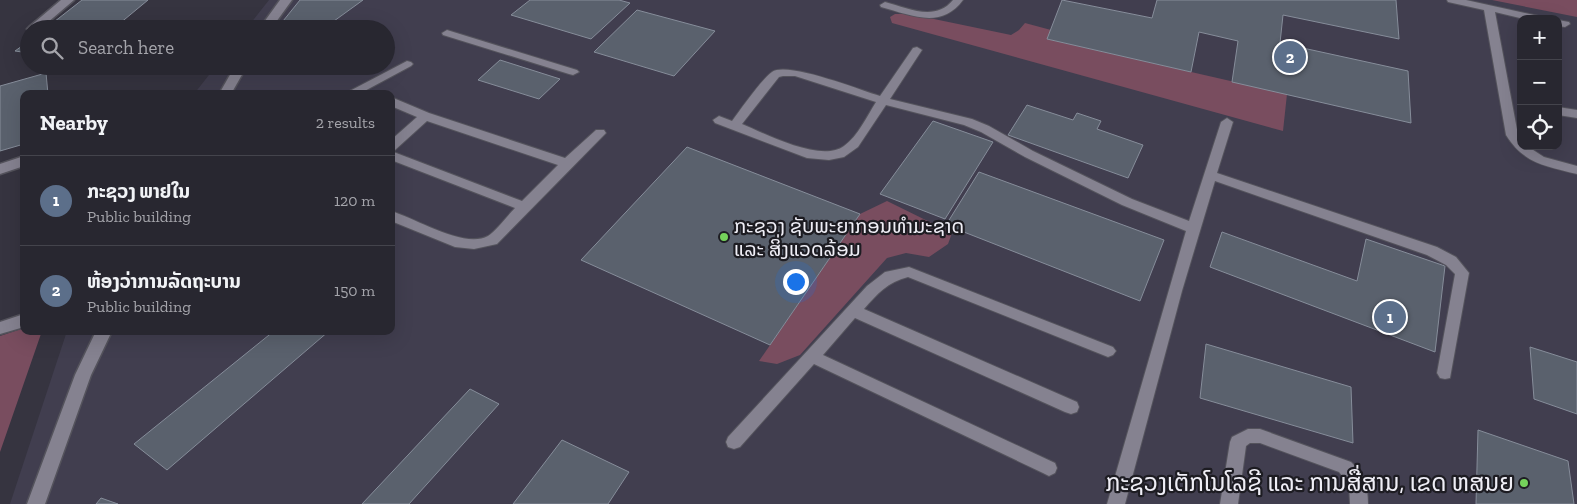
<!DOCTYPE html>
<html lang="en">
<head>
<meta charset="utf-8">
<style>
  :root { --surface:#282730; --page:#302f38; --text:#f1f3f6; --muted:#a5a5ab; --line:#44444c; --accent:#8c9099 }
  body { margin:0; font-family:"Zilla Slab","Noto Sans Lao",serif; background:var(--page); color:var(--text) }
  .controls { position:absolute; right:15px; top:15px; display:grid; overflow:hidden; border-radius:10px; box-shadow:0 5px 20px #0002 }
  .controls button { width:45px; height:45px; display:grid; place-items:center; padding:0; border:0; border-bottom:1px solid var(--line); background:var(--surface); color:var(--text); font:25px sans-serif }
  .you { position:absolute; left:795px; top:281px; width:18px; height:18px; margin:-12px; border:4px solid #fff; border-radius:50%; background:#1a73e8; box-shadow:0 0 0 8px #1a73e833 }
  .badge { display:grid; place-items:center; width:32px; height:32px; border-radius:50%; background:var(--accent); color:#fff; font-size:16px; font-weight:700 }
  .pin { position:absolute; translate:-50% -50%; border:2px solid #fff; box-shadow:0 1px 5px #0006 }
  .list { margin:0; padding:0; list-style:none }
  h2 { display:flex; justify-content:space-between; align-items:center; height:65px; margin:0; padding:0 20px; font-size:21px }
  h2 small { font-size:16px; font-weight:400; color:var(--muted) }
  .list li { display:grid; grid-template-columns:32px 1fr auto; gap:15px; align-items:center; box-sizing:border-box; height:90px; padding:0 20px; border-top:1px solid var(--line) }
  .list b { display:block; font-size:19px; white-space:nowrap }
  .list p { margin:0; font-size:16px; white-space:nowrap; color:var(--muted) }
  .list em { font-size:16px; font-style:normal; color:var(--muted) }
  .icon { flex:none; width:28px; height:28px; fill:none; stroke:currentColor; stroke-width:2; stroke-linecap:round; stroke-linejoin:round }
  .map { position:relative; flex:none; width:1577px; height:504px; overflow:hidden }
  .search { position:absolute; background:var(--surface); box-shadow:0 5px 20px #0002; left:20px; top:20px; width:375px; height:55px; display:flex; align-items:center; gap:12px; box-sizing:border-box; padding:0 18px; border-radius:28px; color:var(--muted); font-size:19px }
  .panel { position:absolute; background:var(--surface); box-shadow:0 5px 20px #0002; left:20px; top:90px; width:375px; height:245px; border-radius:10px }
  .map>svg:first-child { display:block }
  .built { fill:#413e4f; fill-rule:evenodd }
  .green { fill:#794d5f }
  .building { fill:#5a616d; stroke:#868d9a }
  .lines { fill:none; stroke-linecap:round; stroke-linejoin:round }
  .lane-casing { stroke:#54535c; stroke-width:2 }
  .street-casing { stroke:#54535c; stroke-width:3 }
  .secondary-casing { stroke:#54535c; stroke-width:3 }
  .lane { fill:#858290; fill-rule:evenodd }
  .street { fill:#858290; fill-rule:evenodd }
  .secondary { fill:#858290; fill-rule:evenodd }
  .poi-dot { fill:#75d25b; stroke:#1d1c22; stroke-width:2 }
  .labels { text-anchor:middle; stroke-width:4.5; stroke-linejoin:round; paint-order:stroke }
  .poi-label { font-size:20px; fill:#efeef6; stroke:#1d1c22; text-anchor:start }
  .near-poi-label { font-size:24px; fill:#efeef6; stroke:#1d1c22; text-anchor:end }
</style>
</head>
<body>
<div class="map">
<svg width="1577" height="504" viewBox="0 0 1577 504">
  <rect width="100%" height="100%" fill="#363440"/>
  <path class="built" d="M 269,0 L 1577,0 L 1577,504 L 10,504 L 67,331 L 391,331 L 391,94 L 194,94 L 216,66 L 386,66 L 386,29 L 246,29 ZM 1521,19 L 1558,19 L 1558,146 L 1521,146 Z"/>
  <g class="green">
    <path d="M 1492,0 L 1577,0 L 1577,17 Z"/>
    <path d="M 895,14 L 910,14 L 1011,35 L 1019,30 L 1025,23 L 1051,30 L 1047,39 L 1287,94 L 1283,131 L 892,23 L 890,17 Z"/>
    <path d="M 887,201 L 952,233 L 948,244 L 929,257 L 906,253 L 887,258 L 800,355 L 777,364 L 759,361 L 860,214 Z"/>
    <path d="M 24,328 L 24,331 L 42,331 L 0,452 L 0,336 Z"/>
  </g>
  <g class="building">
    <path d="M 82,0 L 148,0 L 113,29 L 45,29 Z"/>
    <path d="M 300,0 L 363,0 L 323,29 L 299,29 L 279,26 Z"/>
    <path d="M 530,0 L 619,0 L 630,3 L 591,39 L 511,15 Z"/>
    <path d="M 1062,0 L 1152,18 L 1157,0 L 1396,0 L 1399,39 L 1283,15 L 1280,43 L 1408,71 L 1411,123 L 1232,82 L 1238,41 L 1199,32 L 1191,72 L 1047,39 Z"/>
    <path d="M 637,10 L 715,31 L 674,76 L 594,52 Z"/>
    <path d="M 29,41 L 29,53 L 15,51 Z"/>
    <path d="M 500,60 L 560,79 L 539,99 L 478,80 Z"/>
    <path d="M 84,66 L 197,66 L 190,73 L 81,69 Z"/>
    <path d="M 46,73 L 48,94 L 24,94 L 24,144 L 0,151 L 0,86 Z"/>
    <path d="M 1027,105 L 1073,120 L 1077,113 L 1101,121 L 1097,129 L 1143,145 L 1128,178 L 1008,135 Z"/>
    <path d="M 933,121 L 993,142 L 945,219 L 880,194 Z"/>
    <path d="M 687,147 L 860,214 L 770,345 L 581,260 Z"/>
    <path d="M 979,172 L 1164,240 L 1140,301 L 946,225 Z"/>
    <path d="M 1222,232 L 1357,281 L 1366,239 L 1445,266 L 1435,352 L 1210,267 Z"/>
    <path d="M 274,331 L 329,331 L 167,470 L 134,444 Z"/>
    <path d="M 1206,344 L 1351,387 L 1353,443 L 1200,398 Z"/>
    <path d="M 1530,347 L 1577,362 L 1577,414 L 1534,399 Z"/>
    <path d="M 470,389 L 499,404 L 409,504 L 362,504 Z"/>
    <path d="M 1478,430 L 1568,461 L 1574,504 L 1476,504 Z"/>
    <path d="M 562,440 L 629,472 L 608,504 L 513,504 Z"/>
    <path d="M 101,498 L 118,504 L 96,504 Z"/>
  </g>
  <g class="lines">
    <g class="lane-casing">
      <g id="lane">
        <path d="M 953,0 L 963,0 C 941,30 911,15 881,7 L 880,5 L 885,2 C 908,8 935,22 953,0 Z"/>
        <path d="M 1447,0 L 1466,0 L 1543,17 L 1544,19 L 1524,19 L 1495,12 L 1518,135 L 1521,139 L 1521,146 L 1527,146 L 1544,157 L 1577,166 L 1577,174 C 1546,166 1524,164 1506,135 L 1484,10 L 1448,2 Z"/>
        <path d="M 1558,20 L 1569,22 L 1570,24 L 1565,27 L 1558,26 Z"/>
        <path d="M 447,30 L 577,70 L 579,72 L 573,75 L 569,74 L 443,35 L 442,33 Z"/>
        <path d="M 917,47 L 922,50 L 890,99 L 972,119 L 989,126 L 1033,151 L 1132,199 L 1189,221 L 1221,122 L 1227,118 L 1233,122 L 1217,173 L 1437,247 L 1456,257 L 1469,273 L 1450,378 L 1445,379 L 1440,378 L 1437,373 L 1455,274 L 1446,265 L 1427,255 L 1215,181 L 1182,291 L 1125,504 L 1107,504 L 1186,231 L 1122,205 L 1025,157 L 981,132 L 964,125 L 886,105 L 858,147 L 844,157 L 829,160 L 807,158 L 715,123 L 713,120 L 719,116 L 732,121 C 741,109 761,80 772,72 C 787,61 860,90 880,96 L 913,48 ZM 783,76 L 795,76 L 876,102 C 867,116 858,136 844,146 C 821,163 766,134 742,124 L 779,77 Z"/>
        <path d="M 407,61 L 411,62 L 413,64 L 411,66 L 359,94 L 344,94 Z"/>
        <path d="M 391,97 L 429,113 L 565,158 L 596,130 L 604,130 L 606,133 L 497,244 L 474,249 L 455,247 L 391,221 L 391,211 C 415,218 464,249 488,236 C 496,231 508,215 515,208 L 391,160 L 391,140 L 417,117 L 391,106 ZM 427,121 L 558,165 L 522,201 L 391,151 L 395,150 Z"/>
        <path d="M 1558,107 L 1577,110 L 1577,118 L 1558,115 Z"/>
        <path d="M 909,267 L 1113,347 L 1116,351 L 1113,355 L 1108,357 L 908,277 C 888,282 877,294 864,309 L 1077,402 L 1079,407 L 1077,412 L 1071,414 L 1065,412 L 855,318 L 823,355 L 1055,463 L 1057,468 L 1055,473 L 1049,476 L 1043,473 L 814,364 L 740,447 L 734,449 L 728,447 L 726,442 L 728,437 L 867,286 L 885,272 Z"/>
        <path d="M 1248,429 L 1260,429 L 1351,462 C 1364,474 1368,486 1368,504 L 1350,504 L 1349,484 L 1339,472 L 1260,443 L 1250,443 L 1246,446 L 1238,504 L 1220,504 L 1230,442 L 1232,437 Z"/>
      </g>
    </g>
    <g class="street-casing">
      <g id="street">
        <path d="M 61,0 L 74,0 L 40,29 L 29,29 L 29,31 L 27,29 L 29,27 Z"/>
        <path d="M 24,156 L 24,166 L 0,174 L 0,164 Z"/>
        <path d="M 24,314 L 24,327 L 0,334 L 0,322 Z"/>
      </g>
    </g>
    <g class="secondary-casing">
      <g id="secondary">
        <path d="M 280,0 L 292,0 L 271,29 L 259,29 Z"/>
        <path d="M 235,66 L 247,66 L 231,94 L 219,94 Z"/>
        <path d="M 96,331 L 112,331 L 91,375 L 45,504 L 27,504 L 75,375 Z"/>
      </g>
    </g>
    <use href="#lane" class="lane"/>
    <use href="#street" class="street"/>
    <use href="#secondary" class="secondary"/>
  </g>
  <g class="poi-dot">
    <circle cx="724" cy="237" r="5"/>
    <circle cx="1524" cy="483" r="5"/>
  </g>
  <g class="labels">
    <g class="poi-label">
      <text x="734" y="233">ກະຊວງ ຊັບພະຍາກອນທຳມະຊາດ<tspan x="734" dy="23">ແລະ ສິ່ງແວດລ້ອມ</tspan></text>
    </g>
    <g class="near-poi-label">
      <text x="1514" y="491">ກະຊວງເຕັກໂນໂລຊີ ແລະ ການສື່ສານ, ເຂດ ຫສນຍ</text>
    </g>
  </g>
</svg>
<div class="controls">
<button>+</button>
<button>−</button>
<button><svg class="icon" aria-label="locate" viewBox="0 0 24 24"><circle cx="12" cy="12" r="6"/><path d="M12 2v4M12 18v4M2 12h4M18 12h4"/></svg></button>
</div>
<div class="you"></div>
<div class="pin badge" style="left:1390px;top:317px;background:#5c6f8a">1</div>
<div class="pin badge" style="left:1290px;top:57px;background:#5c6f8a">2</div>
<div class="search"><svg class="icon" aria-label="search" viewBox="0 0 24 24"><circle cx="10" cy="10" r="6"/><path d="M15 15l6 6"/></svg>Search here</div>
<section class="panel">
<h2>Nearby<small>2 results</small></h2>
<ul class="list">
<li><span class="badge" style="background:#5c6f8a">1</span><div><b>ກະຊວງ ພາຢໃນ</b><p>Public building</p></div><em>120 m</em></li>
<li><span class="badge" style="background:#5c6f8a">2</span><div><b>ຫ້ອງວ່າການລັດຖະບານ</b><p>Public building</p></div><em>150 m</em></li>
</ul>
</section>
</div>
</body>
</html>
